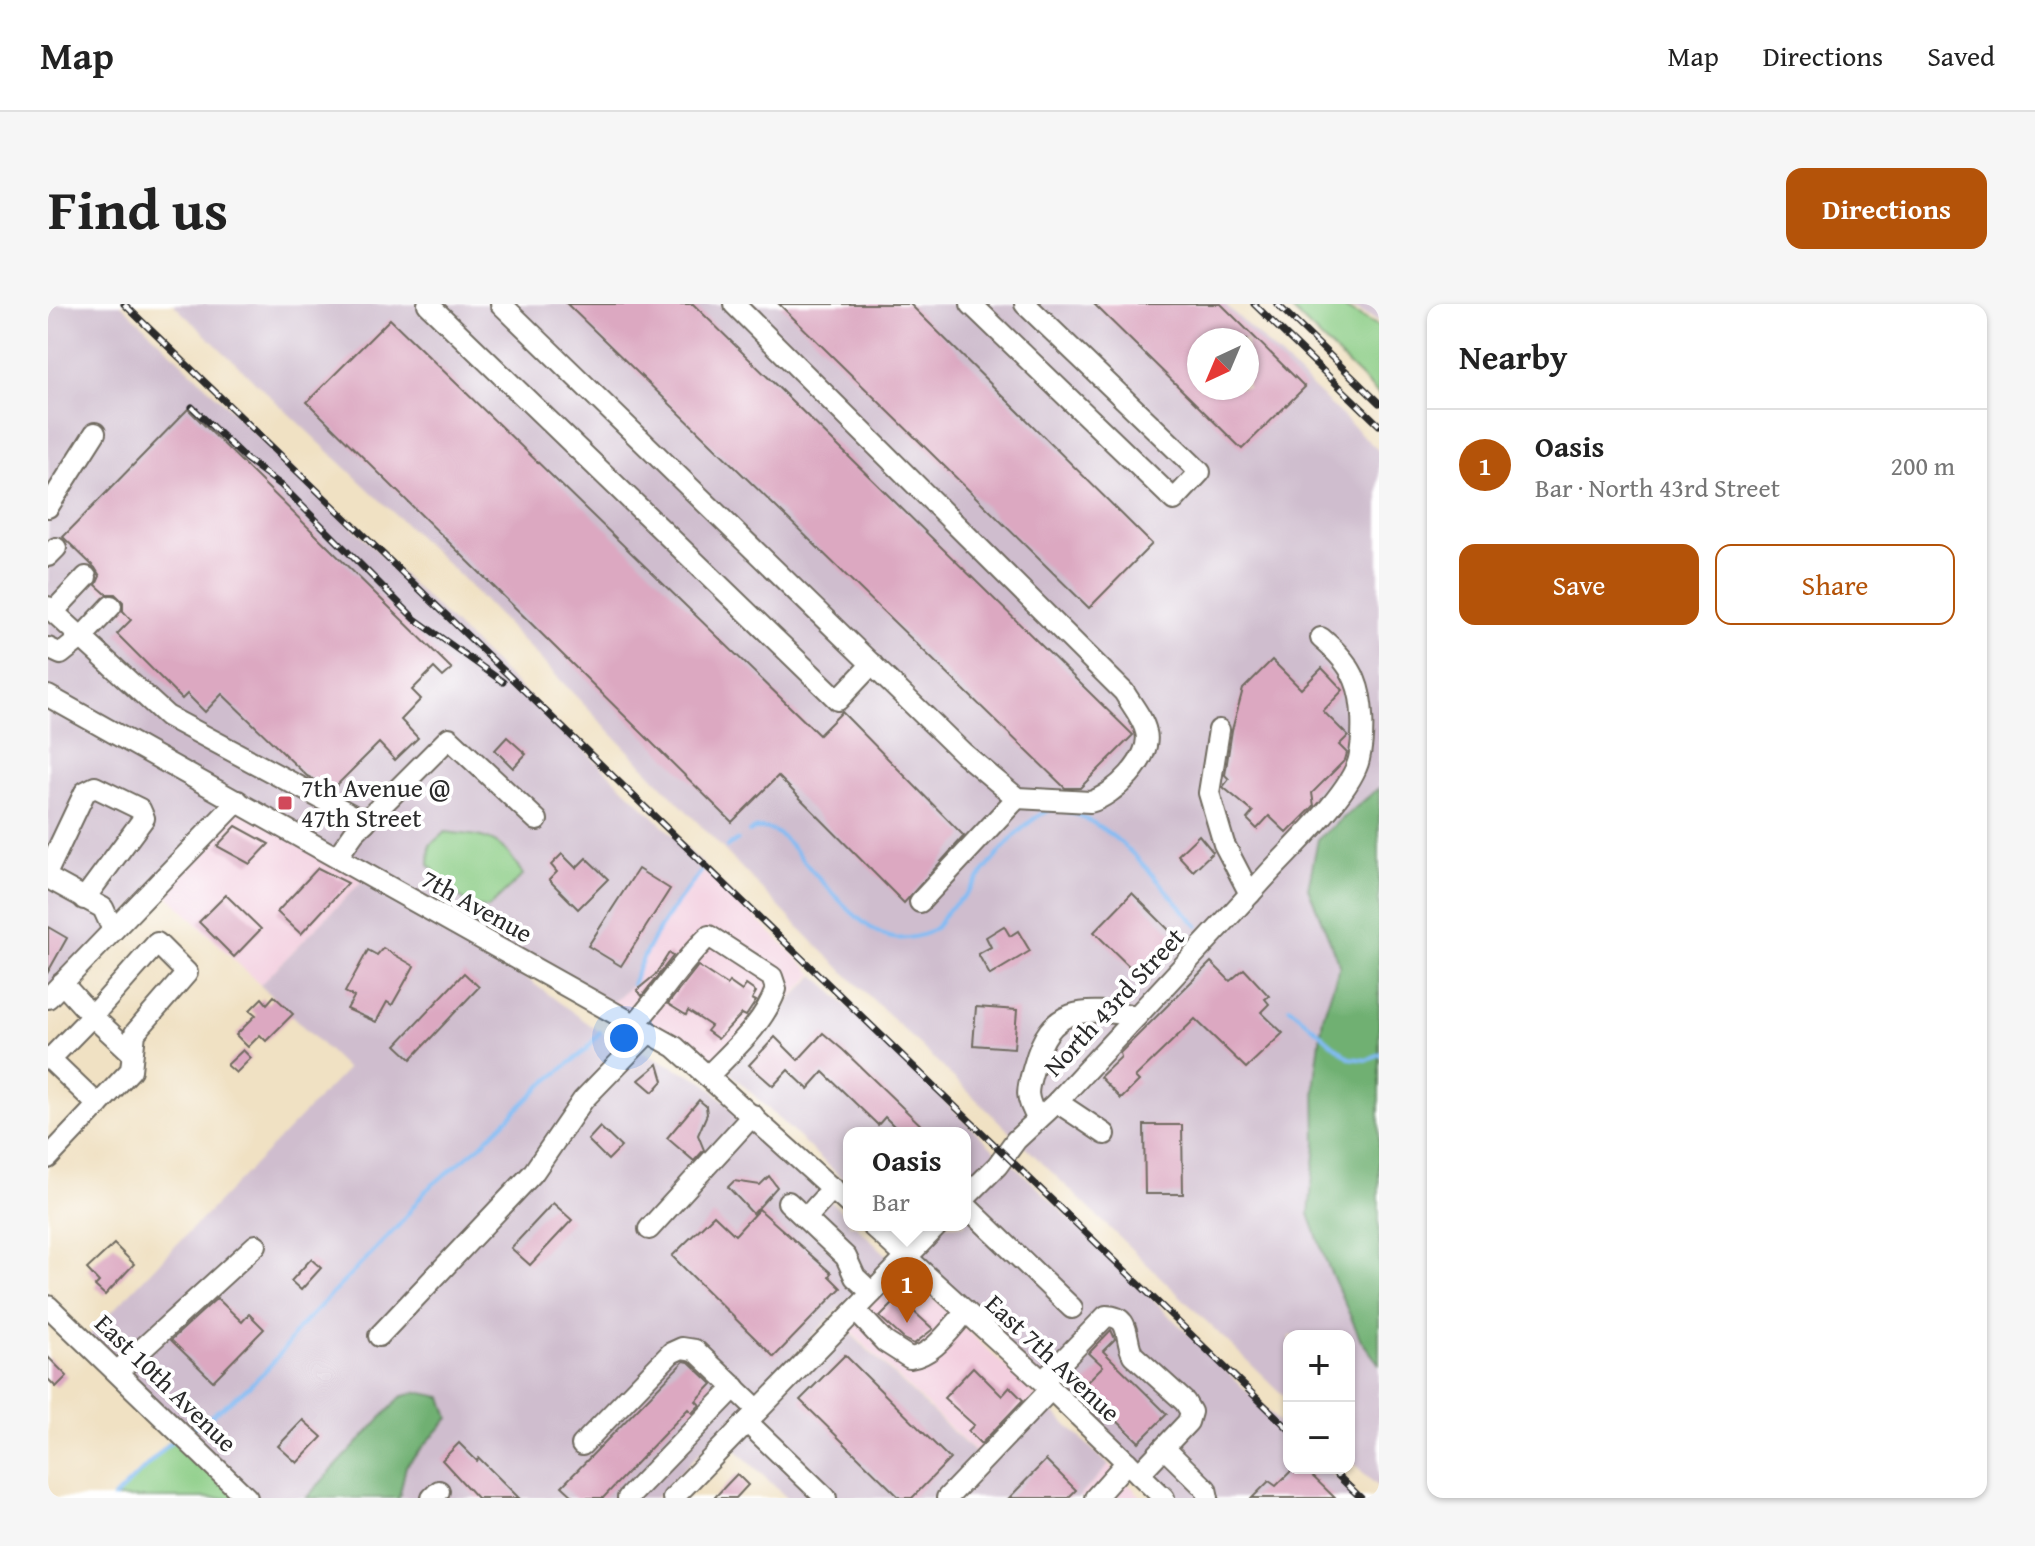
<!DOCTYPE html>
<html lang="en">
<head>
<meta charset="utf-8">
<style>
  :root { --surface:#fff; --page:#f6f6f6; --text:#222; --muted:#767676; --line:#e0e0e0; --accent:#b45309 }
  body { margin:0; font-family:"Gentium Book Plus",serif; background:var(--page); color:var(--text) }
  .controls { position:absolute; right:24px; bottom:24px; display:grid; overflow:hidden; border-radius:16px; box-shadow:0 2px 6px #0004 }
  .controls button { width:72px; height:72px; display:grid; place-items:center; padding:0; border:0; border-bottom:2px solid var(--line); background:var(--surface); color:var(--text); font:40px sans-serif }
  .compass { position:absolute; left:1139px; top:24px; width:72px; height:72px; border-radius:50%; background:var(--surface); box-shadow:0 2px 6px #0004; rotate:224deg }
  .you { position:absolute; left:576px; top:734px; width:28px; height:28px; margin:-20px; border:6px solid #fff; border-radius:50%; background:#1a73e8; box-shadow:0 0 0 12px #1a73e833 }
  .badge { display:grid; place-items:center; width:52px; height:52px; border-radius:50%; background:var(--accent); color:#fff; font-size:26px; font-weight:700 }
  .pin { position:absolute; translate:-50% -66px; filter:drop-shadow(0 2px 4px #0008) }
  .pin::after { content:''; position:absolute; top:42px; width:28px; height:24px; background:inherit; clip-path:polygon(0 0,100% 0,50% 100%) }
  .popup { position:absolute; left:795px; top:823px; width:128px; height:104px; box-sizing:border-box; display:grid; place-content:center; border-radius:16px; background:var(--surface); filter:drop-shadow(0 2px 6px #0005); font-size:26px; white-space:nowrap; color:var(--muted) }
  .popup b { font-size:30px; color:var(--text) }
  .popup::after { content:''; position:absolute; left:50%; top:100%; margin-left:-16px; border:16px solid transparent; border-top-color:var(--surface) }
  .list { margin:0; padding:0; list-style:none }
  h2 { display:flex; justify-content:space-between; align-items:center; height:104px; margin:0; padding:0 32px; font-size:34px }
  h2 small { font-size:26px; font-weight:400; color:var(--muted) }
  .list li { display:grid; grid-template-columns:52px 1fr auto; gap:24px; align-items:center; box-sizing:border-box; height:112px; padding:0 32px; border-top:2px solid var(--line) }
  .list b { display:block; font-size:30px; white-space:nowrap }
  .list p { margin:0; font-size:26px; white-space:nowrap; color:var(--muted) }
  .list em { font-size:26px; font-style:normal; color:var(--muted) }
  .actions { display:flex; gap:16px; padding:24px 32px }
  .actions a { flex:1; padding:18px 0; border:2px solid var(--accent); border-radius:16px; text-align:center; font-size:28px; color:var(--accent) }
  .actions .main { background:var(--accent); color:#fff }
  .map { position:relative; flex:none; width:1331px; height:1194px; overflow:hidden; border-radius:16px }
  header { display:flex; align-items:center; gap:48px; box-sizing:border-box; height:112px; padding:0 40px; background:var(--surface); border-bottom:2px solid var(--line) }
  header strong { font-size:38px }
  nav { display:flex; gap:44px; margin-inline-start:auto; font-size:28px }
  .intro { display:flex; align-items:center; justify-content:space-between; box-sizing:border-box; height:192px; padding:0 48px }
  h1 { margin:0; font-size:56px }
  .button { padding:20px 36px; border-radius:16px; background:var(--accent); color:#fff; font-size:28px; font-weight:700 }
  main { display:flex; gap:48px; padding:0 48px }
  aside { flex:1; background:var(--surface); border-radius:16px; box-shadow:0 2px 6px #0004 }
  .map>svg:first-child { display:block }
  .built { fill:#f3cfdf }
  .industrial { fill:#cfbdce; fill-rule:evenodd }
  .green { fill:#8acc84; stroke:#5a7c58; stroke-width:2 }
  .forest { fill:#6fb072; stroke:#4d6e4e; stroke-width:2 }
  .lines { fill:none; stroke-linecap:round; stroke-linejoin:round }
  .stream { stroke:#82bcf4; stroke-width:4 }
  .building { fill:#dca8c1; fill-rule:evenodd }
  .minor-casing { stroke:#706b60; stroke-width:24 }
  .minor { stroke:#fff; stroke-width:20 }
  .rail-casing { stroke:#2b2b2b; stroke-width:7 }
  .rail { stroke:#fff; stroke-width:4; stroke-dasharray:12; stroke-linecap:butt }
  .poi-dot { fill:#d1495b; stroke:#fff; stroke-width:3 }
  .labels { text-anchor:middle; stroke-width:8; stroke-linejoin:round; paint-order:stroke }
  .poi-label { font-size:26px; fill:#2b2b2b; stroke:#fff; text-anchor:start }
  .street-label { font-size:26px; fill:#2b2b2b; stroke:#fff }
</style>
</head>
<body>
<header>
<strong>Map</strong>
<nav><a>Map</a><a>Directions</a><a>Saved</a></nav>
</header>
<div class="intro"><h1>Find us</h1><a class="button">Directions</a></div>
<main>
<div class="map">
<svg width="1331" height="1194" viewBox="0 0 1331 1194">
  <rect width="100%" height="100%" fill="#fff"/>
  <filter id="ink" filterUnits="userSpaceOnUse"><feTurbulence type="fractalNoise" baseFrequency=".0125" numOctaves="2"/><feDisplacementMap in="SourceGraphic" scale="16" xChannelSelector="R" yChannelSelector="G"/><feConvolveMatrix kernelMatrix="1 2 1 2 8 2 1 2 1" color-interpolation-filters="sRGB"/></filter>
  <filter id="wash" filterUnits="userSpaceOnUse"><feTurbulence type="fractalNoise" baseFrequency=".006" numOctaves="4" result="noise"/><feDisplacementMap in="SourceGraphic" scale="32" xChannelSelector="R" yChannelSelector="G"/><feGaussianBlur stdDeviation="1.8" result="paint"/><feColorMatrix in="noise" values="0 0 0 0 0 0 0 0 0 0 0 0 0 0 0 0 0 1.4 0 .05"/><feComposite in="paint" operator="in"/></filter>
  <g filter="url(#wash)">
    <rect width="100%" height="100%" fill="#f0e1c3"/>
    <g class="built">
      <path d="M 191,499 L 320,571 L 212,681 L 111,583 Z"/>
      <path d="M 653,568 L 659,569 L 673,580 L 766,670 L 666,774 L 560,702 L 584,681 L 596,648 L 621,610 Z"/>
      <path d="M 856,966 L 989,1093 L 932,1153 L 800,1025 Z"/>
      <path d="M 1061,1161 L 1095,1194 L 1030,1194 Z"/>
    </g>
    <g class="industrial">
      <path d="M 0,0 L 73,0 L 658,563 L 621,610 L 596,647 L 584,681 L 560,702 L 0,391 Z"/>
      <path d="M 125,0 L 1177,0 L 1331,147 L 1331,1184 L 1301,1155 L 1301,1032 L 1241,1032 L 1241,1097 L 765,638 L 411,271 ZM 1151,36 L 1199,36 L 1199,84 L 1151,84 Z"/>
      <path d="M 1296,0 L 1331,0 L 1331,17 Z"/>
      <path d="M 0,398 L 186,500 L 0,689 Z"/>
      <path d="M 320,571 L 411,625 L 552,728 L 654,776 L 801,915 L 801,921 L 807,921 L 841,953 L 608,1194 L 208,1194 L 40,1032 L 299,765 L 212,681 Z"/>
      <path d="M 767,671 L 951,850 L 917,885 L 917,829 L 801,829 L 801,881 L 677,764 Z"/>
      <path d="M 958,853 L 1241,1128 L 1241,1164 L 1278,1164 L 1309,1194 L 1117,1194 L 866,950 L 893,921 L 917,921 L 917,895 Z"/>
      <path d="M 843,921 L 881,921 L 863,940 Z"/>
      <path d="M 796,1023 L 933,1155 L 898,1194 L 739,1194 L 682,1140 Z"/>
      <path d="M 999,1102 L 1061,1161 L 1030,1194 L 905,1194 Z"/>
    </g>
    <g class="green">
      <path d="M 1238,0 L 1289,0 L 1331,22 L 1331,91 Z"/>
      <path d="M 397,528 C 438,533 453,531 475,571 L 440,604 C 416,605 396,579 381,561 L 382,541 Z"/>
      <path d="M 128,1132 L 197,1194 L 66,1194 Z"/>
    </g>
    <g class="forest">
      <path d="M 1331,484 L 1331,1060 L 1313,1036 L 1279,960 L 1261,910 L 1268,840 L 1267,776 L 1275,713 L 1292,661 L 1260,584 L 1270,535 Z"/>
      <path d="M 369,1088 L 394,1093 L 401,1114 L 358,1162 L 351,1194 L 258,1194 L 353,1093 Z"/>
    </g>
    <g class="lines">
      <g class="stream">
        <path d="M 1018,507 C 1073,523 1112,582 1150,622"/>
        <path d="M 701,528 C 728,511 751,554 766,569 C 784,588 820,631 845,634 C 856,636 877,632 886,625 C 891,622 893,615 897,610 C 903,602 912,597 919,589 C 940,564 974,514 1005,505"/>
        <path d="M 679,543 L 690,536"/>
        <path d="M 584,681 C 600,635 623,606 653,568"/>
        <path d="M 1241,703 L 1301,754 L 1319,756 L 1331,750"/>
        <path d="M 139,1128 C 182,1099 222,1071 249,1026 L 352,920 L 377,887 L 432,842 L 492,783 L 538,746 L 552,728"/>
        <path d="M 66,1194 L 128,1133"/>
      </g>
    </g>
    <g id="blocks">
      <g class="building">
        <path d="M 519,0 L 645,0 L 1085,431 L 1032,484 L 1017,484 Z"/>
        <path d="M 731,0 L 862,0 L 1104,240 L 1041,304 Z"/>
        <path d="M 1046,0 L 1173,0 L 1257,83 L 1194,145 ZM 1151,36 L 1199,36 L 1199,84 L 1151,84 Z"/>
        <path d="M 342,15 L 771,431 L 794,408 L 916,532 L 856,599 L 730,472 L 684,518 L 259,98 Z"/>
        <path d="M 140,105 L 404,365 L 395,373 L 386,364 L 364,386 L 373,395 L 353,416 L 370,434 L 347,456 L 331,439 L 286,484 L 278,477 L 274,480 L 259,472 L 174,390 L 157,408 L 139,390 L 134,395 L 69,330 L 83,316 L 75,307 L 75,298 L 67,290 L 58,290 L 48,281 L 52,272 L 47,264 L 15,233 Z"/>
        <path d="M 1224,356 L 1253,385 L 1274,364 L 1295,386 L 1275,407 L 1300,432 L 1291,441 L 1299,449 L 1297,456 L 1264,489 L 1266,502 L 1239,529 L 1221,512 L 1209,525 L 1199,515 L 1205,508 L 1175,483 L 1181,475 L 1177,471 L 1184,426 L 1195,385 Z"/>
        <path d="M 459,433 L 478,450 L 465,464 L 447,446 Z"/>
        <path d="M 188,522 L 221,540 L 202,560 L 169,542 Z"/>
        <path d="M 1151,531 L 1165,548 L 1145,567 L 1130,551 Z"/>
        <path d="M 514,550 L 528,564 L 538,554 L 560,575 L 530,605 L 501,576 L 509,568 L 503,561 Z"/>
        <path d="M 270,564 L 300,579 L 253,630 L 229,608 Z"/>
        <path d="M 590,565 L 622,585 L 573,662 L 540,642 Z"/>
        <path d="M 1084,589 L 1127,632 L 1090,671 L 1046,628 Z"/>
        <path d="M 178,591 L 213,625 L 186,653 L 151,618 Z"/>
        <path d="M 956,622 L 962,632 L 970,627 L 982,647 L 942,671 L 930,650 L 943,643 L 938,633 Z"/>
        <path d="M 0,623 L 19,634 L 0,668 Z"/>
        <path d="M 335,644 L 366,662 L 344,701 L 339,698 L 328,718 L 299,705 L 306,693 L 297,688 L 320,646 L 329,651 Z"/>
        <path d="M 621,649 L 625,652 L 594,692 L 589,686 L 607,671 Z"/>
        <path d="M 1163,658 L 1182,677 L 1196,665 L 1221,692 L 1217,695 L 1221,700 L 1213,708 L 1235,729 L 1198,764 L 1147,715 L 1087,773 L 1091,777 L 1073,795 L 1052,773 L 1073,753 L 1072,749 Z"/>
        <path d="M 650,662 L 679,681 L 681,678 L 694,687 L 698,681 L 708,688 L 704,695 L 708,697 L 698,712 L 694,710 L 670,735 L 659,727 L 663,722 L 640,707 L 638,711 L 620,700 Z"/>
        <path d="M 416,669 L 431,683 L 363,755 L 348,741 Z"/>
        <path d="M 226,692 L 245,710 L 218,737 L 212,731 L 200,743 L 188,731 L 208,711 L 202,706 L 214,694 L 219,700 Z"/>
        <path d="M 928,703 L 969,706 L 966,744 L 925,741 Z"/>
        <path d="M 775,729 L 795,746 L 881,829 L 853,829 L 837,813 L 830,821 L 775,768 L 760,785 L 740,766 L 725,782 L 701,761 L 727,733 L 750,756 Z"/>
        <path d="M 195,746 L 203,754 L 188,769 L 179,761 Z"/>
        <path d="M 610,760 L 615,777 L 605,788 L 591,776 Z"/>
        <path d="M 651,796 L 658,802 L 659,810 L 650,831 L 656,846 L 646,857 L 619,834 Z"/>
        <path d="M 1096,821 L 1134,821 L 1135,890 L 1097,890 Z"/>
        <path d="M 552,823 L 573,843 L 560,856 L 540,836 Z"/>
        <path d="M 721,872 L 729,883 L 705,910 L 680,883 L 686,877 L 712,881 Z"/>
        <path d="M 505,899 L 524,916 L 482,961 L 463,944 Z"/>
        <path d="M 711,905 L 783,969 L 781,972 L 793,984 L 726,1053 L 624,952 L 666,911 L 687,931 Z"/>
        <path d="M 66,940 L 86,960 L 57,991 L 47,982 L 51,978 L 39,965 Z"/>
        <path d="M 263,955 L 273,964 L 253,986 L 243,977 Z"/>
        <path d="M 169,994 L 194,1018 L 201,1010 L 216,1025 L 165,1077 L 123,1036 Z"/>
        <path d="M 851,994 L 885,1025 L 866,1040 L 856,1035 L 832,1013 Z"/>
        <path d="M 1063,1026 L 1067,1035 L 1055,1047 L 1119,1110 L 1091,1138 L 1034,1083 L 1055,1062 L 1041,1049 Z"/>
        <path d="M 797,1051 L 902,1155 L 864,1194 L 852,1194 L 752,1096 Z"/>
        <path d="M 0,1053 L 19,1072 L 8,1083 L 0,1075 Z"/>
        <path d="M 636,1057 L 641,1058 L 664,1080 L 648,1097 L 652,1101 L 644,1109 L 640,1105 L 555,1194 L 527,1194 L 514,1182 Z"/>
        <path d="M 925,1063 L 954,1092 L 962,1083 L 975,1096 L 933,1140 L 920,1127 L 926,1121 L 896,1094 Z"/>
        <path d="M 255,1116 L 274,1133 L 249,1159 L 230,1142 Z"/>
        <path d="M 411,1139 L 429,1157 L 431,1154 L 471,1194 L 429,1194 L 394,1156 Z"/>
        <path d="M 998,1156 L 1028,1186 L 1020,1194 L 961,1194 Z"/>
        <path d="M 1246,1164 L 1256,1164 L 1287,1194 L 1204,1194 L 1221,1177 L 1228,1182 Z"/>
        <path d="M 689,1170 L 700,1181 L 688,1194 L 666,1194 Z"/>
      </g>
    </g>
  </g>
  <g filter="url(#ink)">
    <use href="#blocks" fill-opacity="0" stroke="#706b60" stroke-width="2"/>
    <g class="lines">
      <g class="minor-casing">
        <g id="minor">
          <path d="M 380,0 L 790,396 L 824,360"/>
          <path d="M 453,0 L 915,449 L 969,494 L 1042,498 C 1065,492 1105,454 1098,428 C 1095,414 1083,400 1076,388 L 686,0"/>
          <path d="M 923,0 L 1126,196 L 1152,168 L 977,0"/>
          <path d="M 0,203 L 47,129"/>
          <path d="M 0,252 L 8,244"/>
          <path d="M 0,303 L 119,412 L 317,518"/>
          <path d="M 5,308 L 38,273"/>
          <path d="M 0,344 L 13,350 L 33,334 L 63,302"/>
          <path d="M 0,392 L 627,743 L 801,900"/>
          <path d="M 1171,426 L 1161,489 L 1176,540 L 1202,590"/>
          <path d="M 289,553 L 306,529 L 401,434 L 489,516"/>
          <path d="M 0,566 L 37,488 L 47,483 L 92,505 L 96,514 L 36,595"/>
          <path d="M 0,574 L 55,604 L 65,626"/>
          <path d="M 872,598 L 969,494"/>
          <path d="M 14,679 L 44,712 L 2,755 L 50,801"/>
          <path d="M 0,694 L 190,497"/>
          <path d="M 587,720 C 613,691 632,659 661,632 L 724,673 L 728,685 C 716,720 685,746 660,772"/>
          <path d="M 1009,798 L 1057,830"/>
          <path d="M 990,815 C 976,792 979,786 986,762 C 1002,701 1034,704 1089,712"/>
          <path d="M 0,854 L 83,766 L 87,729 L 139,669 L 109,639 L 44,712 L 84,749"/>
          <path d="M 917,894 L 949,862 L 968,836 L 1009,798 C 1080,721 1151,646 1221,569 C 1245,543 1304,487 1311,455 C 1316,433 1316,397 1307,376 C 1301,360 1286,345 1273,334"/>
          <path d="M 740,898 L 798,953 L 807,973 L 824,989"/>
          <path d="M 917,901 L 1024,1004"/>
          <path d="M 758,914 L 785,884"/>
          <path d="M 823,921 L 1003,1085 L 1116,1194"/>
          <path d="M 601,925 L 705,811"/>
          <path d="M 0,1002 L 199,1194"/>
          <path d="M 808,1007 L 837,1038 L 862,1054 C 886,1051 902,1025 918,1008"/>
          <path d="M 331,1032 L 485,869 L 535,796 L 601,728"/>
          <path d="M 69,1068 L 208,941"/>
          <path d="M 995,1077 L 1058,1012 C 1084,1012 1076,1035 1085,1051 L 1137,1098 L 1143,1108 L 1140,1118 L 1091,1170"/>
          <path d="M 699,1118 L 778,1194"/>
          <path d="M 534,1141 L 623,1049 L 634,1044 L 647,1046 L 710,1106"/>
          <path d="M 1116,1144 L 1158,1185 L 1160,1194"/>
          <path d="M 384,1194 L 391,1187"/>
          <path d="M 580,1194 L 687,1083"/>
          <path d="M 625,1194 L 890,921"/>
          <path d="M 899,1194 L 1003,1085"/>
          <path d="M 1047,1194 L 1079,1158"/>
        </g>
      </g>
      <use href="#minor" class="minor"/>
      <g class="rail-casing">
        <g id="rail">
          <path d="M 76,0 L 1241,1125"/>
          <path d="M 1206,0 L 1331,121"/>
          <path d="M 1229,0 L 1331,99"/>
          <path d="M 144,103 L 198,155 L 233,181 L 367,315 L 455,378"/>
          <path d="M 1282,1164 L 1313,1194"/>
        </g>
      </g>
      <use href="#rail" class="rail"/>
    </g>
  </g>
  <rect class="poi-dot" x="229" y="491" width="16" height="16" rx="4"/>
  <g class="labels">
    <g class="poi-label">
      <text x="253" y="493">7th Avenue @<tspan x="253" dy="30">47th Street</tspan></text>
    </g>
    <g class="street-label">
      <text transform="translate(429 602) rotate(29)" y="9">7th Avenue</text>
      <text transform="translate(1066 698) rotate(-47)" y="9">North 43rd Street</text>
      <text transform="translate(1005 1054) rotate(43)" y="9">East 7th Avenue</text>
      <text transform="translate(118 1079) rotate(44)" y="9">East 10th Avenue</text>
    </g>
  </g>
</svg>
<div class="controls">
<button>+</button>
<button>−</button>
</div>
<svg class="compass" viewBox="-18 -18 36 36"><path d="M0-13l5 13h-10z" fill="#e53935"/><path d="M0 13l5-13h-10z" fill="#767676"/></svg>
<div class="you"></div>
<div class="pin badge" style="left:859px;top:1019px">1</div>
<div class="popup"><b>Oasis</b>Bar</div>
</div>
<aside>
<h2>Nearby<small></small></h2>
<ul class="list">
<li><span class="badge">1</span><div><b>Oasis</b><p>Bar · North 43rd Street</p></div><em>200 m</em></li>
</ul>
<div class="actions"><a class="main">Save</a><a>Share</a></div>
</aside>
</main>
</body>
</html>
